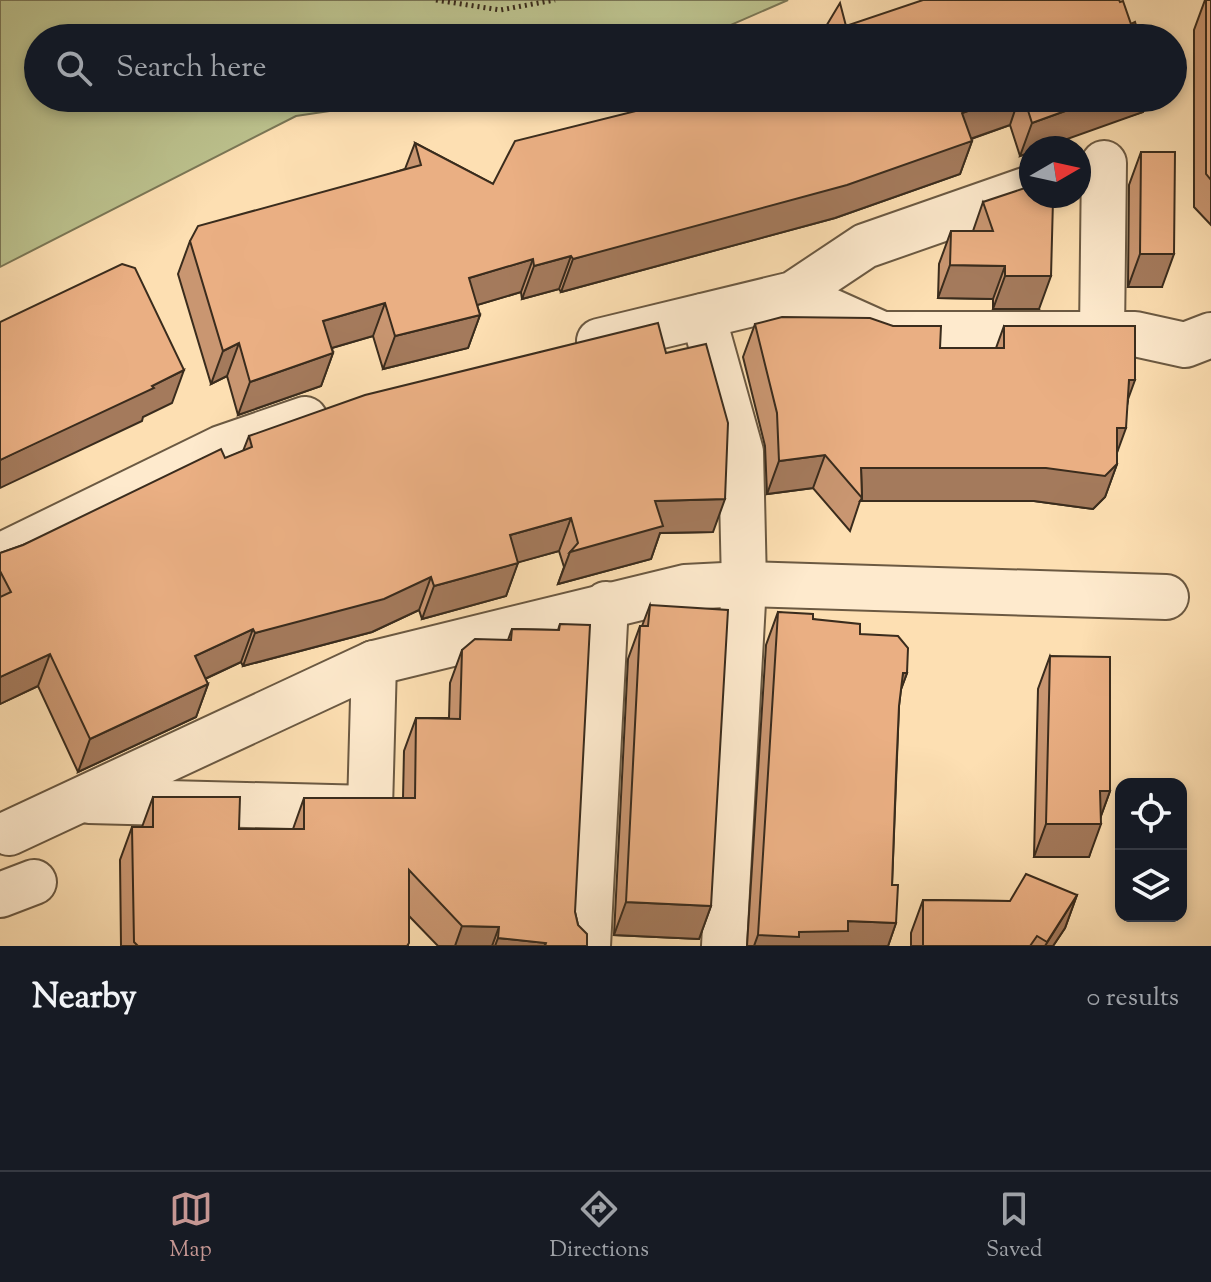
<!DOCTYPE html>
<html lang="en">
<head>
<meta charset="utf-8">
<style>
  :root { --surface:#171b24; --page:#242831; --text:#f1f3f6; --muted:#9ea1a6; --line:#363941; --accent:#c59692 }
  body { margin:0; font-family:"Sorts Mill Goudy",serif; background:var(--page); color:var(--text) }
  .controls { position:absolute; right:24px; bottom:24px; display:grid; overflow:hidden; border-radius:16px; box-shadow:0 4px 12px #0003 }
  .controls button { width:72px; height:72px; display:grid; place-items:center; padding:0; border:0; border-bottom:2px solid var(--line); background:var(--surface); color:var(--text); font:40px sans-serif }
  .compass { position:absolute; left:1019px; top:136px; width:72px; height:72px; border-radius:50%; background:var(--surface); box-shadow:0 4px 12px #0003; rotate:81deg }
  .list { margin:0; padding:0; list-style:none }
  h2 { display:flex; justify-content:space-between; align-items:center; height:104px; margin:0; padding:0 32px; font-size:34px }
  h2 small { font-size:26px; font-weight:400; color:var(--muted) }
  .icon { flex:none; width:44px; height:44px; fill:none; stroke:currentColor; stroke-width:2; stroke-linecap:round; stroke-linejoin:round }
  .map { position:relative; flex:none; width:1211px; height:946px; overflow:hidden }
  .search { position:absolute; background:var(--surface); box-shadow:0 4px 12px #0003; left:24px; right:24px; top:24px; height:88px; display:flex; align-items:center; gap:20px; box-sizing:border-box; padding:0 28px; border-radius:44px; color:var(--muted); font-size:30px }
  .sheet { height:224px; background:var(--surface) }
  nav { display:flex; justify-content:space-around; align-items:center; box-sizing:border-box; height:112px; border-top:2px solid var(--line); background:var(--surface); font-size:22px; color:var(--muted) }
  nav a { display:grid; justify-items:center; gap:4px }
  nav .on { color:var(--accent) }
  .map>svg:first-child { display:block }
  .grass { fill:#bcc28e; stroke:#7b7756; stroke-width:2 }
  .lines { fill:none; stroke-linecap:round; stroke-linejoin:round }
  .minor-casing { stroke:#6b5942; stroke-width:48 }
  .path { stroke:#3a2c1d; stroke-width:5; stroke-dasharray:2 4; stroke-linecap:butt }
  .minor { stroke:#feeacd; stroke-width:44 }
  .wall { fill:#c99671; stroke:#3a2c1d; stroke-width:2 }
  .shaded-wall { fill:#a47a5c; stroke:#3a2c1d; stroke-width:2 }
  .building { fill:#eaaf83; stroke:#3a2c1d; stroke-width:2 }
</style>
</head>
<body>
<div class="map">
<svg width="1211" height="946" viewBox="0 0 1211 946">
  <rect width="100%" height="100%" fill="#fddfb2"/>
  <filter id="stains"><feTurbulence type="fractalNoise" baseFrequency=".0025" numOctaves="4"/><feColorMatrix values="0 0 0 0 .2 0 0 0 0 .09 0 0 0 0 .02 0 0 0 .5 -.17"/></filter>
  <radialGradient id="worn" r=".72"><stop offset=".6" stop-color="#630" stop-opacity="0"/><stop offset="1" stop-color="#630" stop-opacity=".3"/></radialGradient>
  <path class="grass" d="M 0,0 L 788,0 L 701,38 L 38,38 L 38,98 L 417,98 L 296,116 L 0,267 Z"/>
  <g class="lines">
    <g class="minor-casing">
      <g id="minor">
        <path d="M 793,294 L 882,334 L 1135,334 L 1185,345 L 1211,335"/>
        <path d="M 703,316 L 741,452 L 744,584 L 724,946"/>
        <path d="M 1102,333 L 1104,163"/>
        <path d="M 599,341 L 793,294 L 865,246 L 1031,188"/>
        <path d="M 0,556 L 221,448 L 305,419"/>
        <path d="M 89,801 L 370,808 L 374,663"/>
        <path d="M 9,833 L 374,663 L 685,587 L 744,584 L 1166,597"/>
        <path d="M 0,895 L 34,882"/>
        <path d="M 588,946 L 606,604"/>
      </g>
    </g>
    <path class="path" d="M 436,0 L 500,10 L 555,0"/>
    <use href="#minor" class="minor"/>
  </g>
  <g class="wall">
    <path d="M 1205,0 L 1211,0 L 1211,225 L 1194,207 L 1194,30 Z"/>
    <path d="M 688,98 L 1148,98 L 1143,112 L 1031,148 L 1031,152 L 1020,156 L 1010,125 L 971,139 L 972,141 L 960,174 L 835,218 L 561,292 L 559,289 L 522,299 L 521,292 L 477,305 L 480,315 L 468,348 L 383,369 L 373,336 L 332,348 L 333,353 L 321,386 L 238,415 L 227,376 L 211,384 L 178,274 L 190,241 L 405,169 L 415,143 L 493,184 Z"/>
    <path d="M 1141,152 L 1162,287 L 1128,287 L 1129,185 Z"/>
    <path d="M 983,202 L 1039,309 L 993,309 L 993,299 L 938,298 L 939,264 L 951,231 L 973,231 Z"/>
    <path d="M 755,324 L 940,348 L 996,348 L 1004,326 L 1128,401 L 1117,452 L 1117,464 L 1105,497 L 1093,509 L 1034,501 L 860,501 L 850,531 L 813,488 L 767,494 L 765,446 L 743,357 Z"/>
    <path d="M 249,436 L 713,532 L 660,533 L 651,559 L 558,584 L 564,567 L 559,551 L 518,562 L 506,596 L 422,619 L 419,610 L 372,632 L 243,666 L 241,662 L 205,679 L 208,684 L 196,717 L 78,772 L 38,686 L 0,704 L 0,553 L 23,545 L 243,451 Z"/>
    <path d="M 650,605 L 711,906 L 699,939 L 614,935 L 628,659 L 640,626 L 642,626 Z"/>
    <path d="M 778,612 L 813,619 L 860,634 L 907,673 L 901,689 L 899,706 L 892,885 L 896,923 L 888,946 L 747,946 L 766,645 Z"/>
    <path d="M 560,624 L 575,912 L 578,925 L 587,946 L 438,946 L 409,916 L 408,946 L 121,946 L 120,860 L 132,827 L 142,827 L 153,797 L 239,829 L 293,829 L 304,798 L 403,798 L 404,751 L 416,718 L 449,718 L 450,683 L 462,650 L 508,640 L 512,629 L 558,630 Z"/>
    <path d="M 1050,656 L 1110,791 L 1101,816 L 1089,857 L 1034,857 L 1038,689 Z"/>
    <path d="M 1077,895 L 1065,928 L 1053,946 L 911,946 L 911,933 L 923,900 L 1010,901 Z"/>
  </g>
  <g class="shaded-wall">
    <path d="M 1005,98 L 1019,98 L 1010,125 L 950,146 L 962,113 Z"/>
    <path d="M 1101,98 L 1148,98 L 1143,112 L 1042,148 L 1031,148 L 1031,152 L 1020,156 L 1032,123 Z"/>
    <path d="M 972,141 L 960,174 L 835,218 L 561,292 L 573,259 Z"/>
    <path d="M 1140,254 L 1174,254 L 1162,287 L 1128,287 Z"/>
    <path d="M 571,256 L 559,289 L 522,299 L 534,266 Z"/>
    <path d="M 533,259 L 521,292 L 457,311 L 469,278 Z"/>
    <path d="M 950,265 L 1005,266 L 993,299 L 938,298 Z"/>
    <path d="M 1005,276 L 1051,276 L 1039,309 L 993,309 Z"/>
    <path d="M 385,303 L 373,336 L 311,354 L 323,321 Z"/>
    <path d="M 480,315 L 468,348 L 383,369 L 395,336 Z"/>
    <path d="M 239,343 L 227,376 L 211,384 L 223,351 Z"/>
    <path d="M 333,353 L 321,386 L 238,415 L 250,382 Z"/>
    <path d="M 184,370 L 172,403 L 143,417 L 142,421 L 0,488 L 0,460 Z"/>
    <path d="M 1129,380 L 1135,380 L 1123,413 Z"/>
    <path d="M 1117,428 L 1126,428 L 1114,461 Z"/>
    <path d="M 825,455 L 813,488 L 767,494 L 779,461 Z"/>
    <path d="M 1117,464 L 1105,497 L 1093,509 L 1034,501 L 860,501 L 862,498 L 861,468 Z"/>
    <path d="M 725,499 L 713,532 L 660,533 L 651,559 L 558,584 L 570,552 L 655,501 Z"/>
    <path d="M 571,518 L 559,551 L 498,568 L 510,535 Z"/>
    <path d="M 518,563 L 506,596 L 422,619 L 434,586 Z"/>
    <path d="M 431,577 L 419,610 L 372,632 L 243,666 L 255,633 Z"/>
    <path d="M 253,629 L 241,662 L 183,689 L 195,656 Z"/>
    <path d="M 50,654 L 38,686 L 0,704 L 0,677 Z"/>
    <path d="M 903,673 L 907,673 L 895,706 Z"/>
    <path d="M 208,684 L 196,717 L 78,772 L 90,739 Z"/>
    <path d="M 1100,791 L 1110,791 L 1098,824 Z"/>
    <path d="M 1046,824 L 1101,824 L 1089,857 L 1034,857 Z"/>
    <path d="M 1077,895 L 1065,928 L 1053,946 L 1045,946 Z"/>
    <path d="M 626,902 L 711,906 L 699,939 L 614,935 Z"/>
    <path d="M 848,921 L 896,923 L 888,946 L 754,946 L 758,935 L 799,932 Z"/>
    <path d="M 462,926 L 499,927 L 492,946 L 455,946 Z"/>
    <path d="M 498,938 L 546,943 L 544,946 L 495,946 Z"/>
  </g>
  <g class="building">
    <path d="M 923,0 L 1119,0 L 1120,2 L 1123,1 L 1131,24 L 1135,22 L 1140,38 L 819,38 L 840,3 L 846,26 Z"/>
    <path d="M 1206,0 L 1211,0 L 1211,180 L 1206,174 Z"/>
    <path d="M 688,98 L 1005,98 L 962,113 L 972,141 L 847,185 L 573,259 L 571,256 L 534,266 L 533,259 L 469,278 L 480,315 L 395,336 L 385,303 L 323,321 L 333,353 L 250,382 L 239,343 L 223,351 L 190,241 L 198,226 L 421,165 L 415,143 L 493,184 L 515,141 Z"/>
    <path d="M 1024,98 L 1101,98 L 1032,123 Z"/>
    <path d="M 1141,152 L 1175,152 L 1174,254 L 1140,254 Z"/>
    <path d="M 1031,186 L 1031,196 L 1052,196 L 1053,200 L 1051,276 L 1005,276 L 1005,266 L 950,265 L 951,231 L 993,231 L 983,202 Z"/>
    <path d="M 122,264 L 135,268 L 184,370 L 152,386 L 154,388 L 0,460 L 0,322 Z"/>
    <path d="M 782,317 L 870,318 L 893,326 L 941,326 L 940,348 L 1004,348 L 1004,326 L 1135,326 L 1135,380 L 1129,380 L 1126,428 L 1117,428 L 1117,464 L 1105,476 L 1046,468 L 861,468 L 862,498 L 825,455 L 779,461 L 777,413 L 755,324 Z"/>
    <path d="M 658,323 L 666,353 L 706,344 L 728,423 L 725,499 L 655,501 L 663,526 L 570,552 L 578,543 L 571,518 L 510,535 L 518,563 L 434,586 L 431,577 L 384,599 L 255,633 L 253,629 L 195,656 L 208,684 L 90,739 L 50,654 L 0,677 L 0,597 L 11,592 L 0,571 L 0,553 L 23,545 L 221,449 L 225,458 L 252,447 L 249,436 L 365,395 Z"/>
    <path d="M 650,605 L 728,610 L 711,906 L 626,902 L 640,626 L 648,626 Z"/>
    <path d="M 778,612 L 813,614 L 813,619 L 860,624 L 860,634 L 898,636 L 908,648 L 907,673 L 903,673 L 899,706 L 896,775 L 892,885 L 898,885 L 896,923 L 848,921 L 848,931 L 799,932 L 799,937 L 758,935 Z"/>
    <path d="M 560,624 L 590,625 L 575,912 L 578,925 L 587,934 L 587,946 L 545,946 L 546,943 L 498,938 L 499,927 L 462,926 L 409,870 L 409,943 L 407,946 L 138,946 L 134,942 L 132,827 L 153,827 L 153,797 L 240,797 L 239,829 L 304,829 L 304,798 L 415,798 L 416,718 L 460,719 L 462,650 L 475,639 L 511,640 L 512,629 L 559,630 Z"/>
    <path d="M 1050,656 L 1110,657 L 1110,791 L 1100,791 L 1101,824 L 1046,824 Z"/>
    <path d="M 1026,874 L 1077,895 L 1047,942 L 1037,936 L 1030,946 L 923,946 L 923,900 L 1010,901 Z"/>
  </g>
  <rect width="100%" height="100%" filter="url(#stains)"/>
  <rect width="100%" height="100%" fill="url(#worn)"/>
</svg>
<div class="controls">
<button><svg class="icon" aria-label="locate" viewBox="0 0 24 24"><circle cx="12" cy="12" r="6"/><path d="M12 2v4M12 18v4M2 12h4M18 12h4"/></svg></button>
<button><svg class="icon" aria-label="layers" viewBox="0 0 24 24"><path d="M12 4l9 5-9 5-9-5zM3 14l9 5 9-5"/></svg></button>
</div>
<svg class="compass" viewBox="-18 -18 36 36"><path d="M0-13l5 13h-10z" fill="#e53935"/><path d="M0 13l5-13h-10z" fill="#9ea1a6"/></svg>
<div class="search"><svg class="icon" aria-label="search" viewBox="0 0 24 24"><circle cx="10" cy="10" r="6"/><path d="M15 15l6 6"/></svg>Search here</div>
</div>
<section class="sheet">
<h2>Nearby<small>0 results</small></h2>
<ul class="list">
</ul>
</section>
<nav>
<a class="on"><svg class="icon" aria-label="map" viewBox="0 0 24 24"><path d="M3 6l6-2 6 2 6-2v14l-6 2-6-2-6 2zM9 4v14M15 6v14"/></svg>Map</a>
<a><svg class="icon" aria-label="directions" viewBox="0 0 24 24"><path d="M12 3l9 9-9 9-9-9zM9 14v-3h6M13 9l2 2-2 2"/></svg>Directions</a>
<a><svg class="icon" aria-label="saved" viewBox="0 0 24 24"><path d="M7 4h10v16l-5-4-5 4z"/></svg>Saved</a>
</nav>
</body>
</html>
